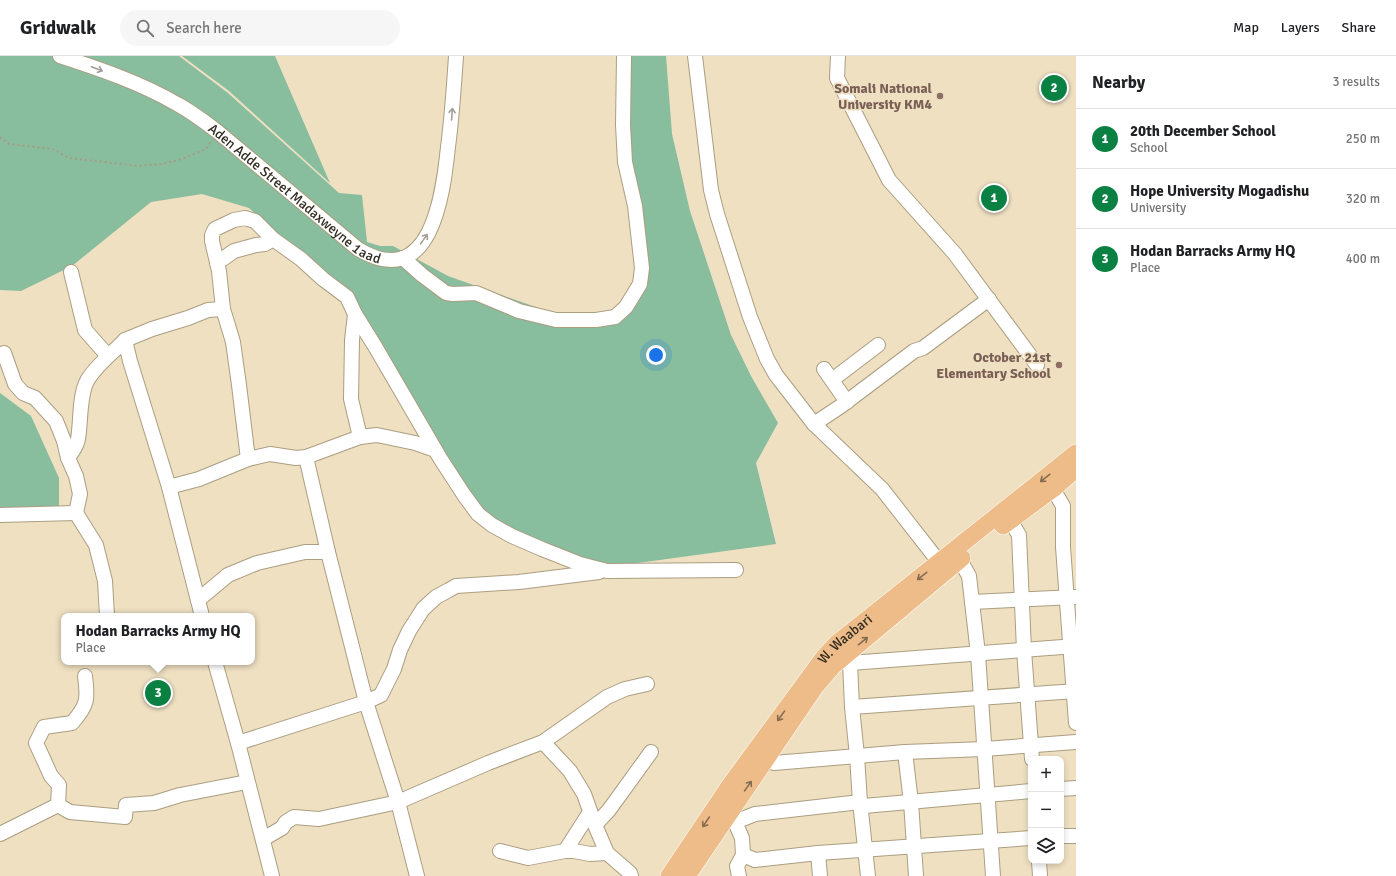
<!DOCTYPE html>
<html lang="en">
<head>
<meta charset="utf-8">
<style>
  :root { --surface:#fff; --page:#f6f6f6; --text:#202124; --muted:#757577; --line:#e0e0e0; --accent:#0b8043 }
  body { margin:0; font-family:Signika,sans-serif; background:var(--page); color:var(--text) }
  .controls { position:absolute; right:12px; bottom:12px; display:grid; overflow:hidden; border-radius:8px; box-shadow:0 2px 6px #0003 }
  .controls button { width:36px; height:36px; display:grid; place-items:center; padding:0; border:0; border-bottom:1px solid var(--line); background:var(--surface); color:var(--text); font:20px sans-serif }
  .you { position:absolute; left:656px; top:299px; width:14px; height:14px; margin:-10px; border:3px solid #fff; border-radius:50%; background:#1a73e8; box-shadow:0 0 0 6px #1a73e833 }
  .badge { display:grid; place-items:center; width:26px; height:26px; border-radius:50%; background:var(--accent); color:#fff; font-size:13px; font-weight:700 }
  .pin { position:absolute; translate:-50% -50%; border:2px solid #fff; box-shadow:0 1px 4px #0006 }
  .popup { position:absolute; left:61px; top:557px; width:194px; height:52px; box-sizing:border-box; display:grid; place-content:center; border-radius:8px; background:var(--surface); filter:drop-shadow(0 1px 3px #0005); font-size:13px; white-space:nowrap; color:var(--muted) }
  .popup b { font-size:15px; color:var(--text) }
  .popup::after { content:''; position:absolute; left:50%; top:100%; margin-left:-8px; border:8px solid transparent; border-top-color:var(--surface) }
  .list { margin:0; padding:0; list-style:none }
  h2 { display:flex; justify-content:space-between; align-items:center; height:52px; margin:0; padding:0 16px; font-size:17px }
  h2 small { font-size:13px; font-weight:400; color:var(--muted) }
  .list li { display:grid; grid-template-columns:26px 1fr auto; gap:12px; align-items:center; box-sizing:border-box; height:60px; padding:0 16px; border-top:1px solid var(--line) }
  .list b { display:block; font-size:15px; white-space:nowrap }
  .list p { margin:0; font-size:13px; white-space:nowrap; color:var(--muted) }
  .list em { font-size:13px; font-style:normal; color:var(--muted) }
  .icon { flex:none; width:22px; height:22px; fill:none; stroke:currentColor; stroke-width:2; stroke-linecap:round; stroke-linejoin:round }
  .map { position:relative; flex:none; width:1076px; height:820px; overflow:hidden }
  header { display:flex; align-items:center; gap:24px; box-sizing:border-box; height:56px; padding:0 20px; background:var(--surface); border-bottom:1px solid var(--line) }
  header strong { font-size:19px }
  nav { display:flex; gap:22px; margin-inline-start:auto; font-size:14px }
  .search { width:280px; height:36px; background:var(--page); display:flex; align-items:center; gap:10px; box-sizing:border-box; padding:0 14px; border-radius:22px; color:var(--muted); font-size:15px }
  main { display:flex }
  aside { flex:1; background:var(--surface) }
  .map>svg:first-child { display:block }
  .green { fill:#88bd9e }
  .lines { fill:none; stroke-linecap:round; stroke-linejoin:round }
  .minor-casing { stroke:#ab9e81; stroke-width:16 }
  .major-casing { stroke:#fff; stroke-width:18 }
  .path { stroke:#a79b84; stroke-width:2; stroke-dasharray:2 3; stroke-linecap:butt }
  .minor { stroke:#fff; stroke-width:14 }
  .major { stroke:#edbc89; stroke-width:17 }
  .oneway { stroke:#a29f9a }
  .oneway2 { stroke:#856c4f }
  .education-dot { fill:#8d6e63; stroke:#efe0c2; stroke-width:1.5 }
  .labels { text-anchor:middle; stroke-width:3.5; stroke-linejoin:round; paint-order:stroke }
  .education-label { font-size:14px; font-weight:bold; fill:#785e54; stroke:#efe0c2; text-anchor:end }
  .street-label { font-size:14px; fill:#302a1f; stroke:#efe0c2 }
</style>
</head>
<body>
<header>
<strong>Gridwalk</strong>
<div class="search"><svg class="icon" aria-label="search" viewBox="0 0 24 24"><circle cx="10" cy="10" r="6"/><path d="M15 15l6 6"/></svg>Search here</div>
<nav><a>Map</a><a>Layers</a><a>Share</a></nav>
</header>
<main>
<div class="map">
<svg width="1076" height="820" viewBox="0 0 1076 820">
  <rect width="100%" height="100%" fill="#efe0c2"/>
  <g class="green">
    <path d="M 0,0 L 179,0 L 228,37 L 339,137 L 362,139 L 367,186 L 380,190 L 393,190 L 448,220 L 550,256 L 615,256 L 635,225 L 630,154 L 625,0 L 666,0 L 672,78 L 690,155 L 731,279 L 751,320 L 778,367 L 756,407 L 776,488 L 601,512 L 488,465 L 343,236 L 249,152 L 202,138 L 151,146 L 72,210 L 21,235 L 0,234 Z"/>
    <path d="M 182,0 L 275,0 L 330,127 L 229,35 Z"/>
    <path d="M 0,337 L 31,360 L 59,422 L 59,453 L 0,467 Z"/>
  </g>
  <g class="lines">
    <g class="minor-casing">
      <g id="minor">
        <path id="s1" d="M 60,0 C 100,13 141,27 177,48 C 192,56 205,66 218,76 L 358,193 C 431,237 443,139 448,91 C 452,61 454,30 456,0"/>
        <path d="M 695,0 L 711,134 L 717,158 L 750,261 L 767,303 L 776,319 L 814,368 L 882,433 L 939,506"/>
        <path d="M 838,0 L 837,22 L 889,124 L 955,198 L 1037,309"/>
        <path d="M 403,202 L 422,219 L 446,237 L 453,238 L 476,237 L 519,255 L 556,264 L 596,264 L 615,261 L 626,251 L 640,228 L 642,212 L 635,150 L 625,106 L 623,69 L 624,0"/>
        <path d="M 217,207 L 234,195 L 256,189 L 265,188 L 273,183"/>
        <path d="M 71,216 L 85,274 L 108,300"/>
        <path d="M 355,258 L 352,284 L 351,343 L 360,381"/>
        <path d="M 4,297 L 15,328 L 23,337 L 35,342 L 56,365 L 64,385 L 68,402 L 76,420 L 80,438 L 76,457 L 96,489 L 105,525 L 107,560"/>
        <path d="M 824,313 L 847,346"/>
        <path d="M 832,324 L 878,289"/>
        <path d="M 814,368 L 841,350 L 914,295 L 923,292 L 989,243"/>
        <path d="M 306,401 L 328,496 L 366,646 L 398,746 L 417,820"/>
        <path d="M 68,402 C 72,396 77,390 78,383 C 81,367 79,340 87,325 C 96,309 113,297 125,284"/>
        <path d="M 248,403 L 239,329 L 233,286 L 223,253 L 219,215 L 212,185 L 212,179 L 215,173 L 234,164 L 245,162 L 255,165 L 273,183 L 301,203 L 323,223 L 347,241 L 355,258 L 376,292 L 440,402 L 464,439 L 478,458 L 492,469 L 512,480 L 542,493 L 580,508 L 607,515 L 736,514"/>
        <path d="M 169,431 L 199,423 L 248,403 L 270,398 L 296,402 L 306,401 L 360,381 L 377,379 L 415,387 L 435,394"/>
        <path d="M 1053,433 L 1063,450 L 1063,491 L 1076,667"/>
        <path d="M 0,459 L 76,457"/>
        <path d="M 1010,464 L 1019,479 L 1024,594 L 1032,703"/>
        <path d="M 960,504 L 969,520 L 978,598 L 993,820"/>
        <path d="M 198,544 L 228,519 L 257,507 L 305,496 L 328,496"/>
        <path d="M 972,546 L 1075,541"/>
        <path d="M 202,560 L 169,431 L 130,305 L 125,284 L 152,273 L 188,262 L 208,254 L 223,253"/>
        <path d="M 844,600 L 850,607 L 852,651 L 857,700 L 860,746 L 868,820"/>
        <path d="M 215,606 L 238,687 L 272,820"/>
        <path d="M 850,607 L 1076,590"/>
        <path d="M 852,651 L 1076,635"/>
        <path d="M 543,686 L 570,715 L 584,738 L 595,769 L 607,797 L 630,817 L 631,820"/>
        <path d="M 238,687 L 366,646 L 381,639 L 394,613 L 400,594 L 409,575 L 423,553 L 436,541 L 449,534 L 456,530 L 519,526 L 599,516"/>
        <path d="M 905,696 L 911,746 L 916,820"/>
        <path d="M 765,705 L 774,707 L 905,696 L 984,693 L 1076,686"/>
        <path d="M 1061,733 L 1076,732"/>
        <path d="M 58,749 L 59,729 L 51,720 L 36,687 L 44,671 L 72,667 C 88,649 88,643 85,620"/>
        <path d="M 728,760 L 735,766 L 742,782 L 743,799 L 737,810 L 739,820"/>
        <path d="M 735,766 L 755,758 L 860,746 L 864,750 L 1031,735"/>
        <path d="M 595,769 L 609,754 L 651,696"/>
        <path d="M 0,778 L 58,749 L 70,756 L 125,761 L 126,749 L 154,747 L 180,739 L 247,726"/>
        <path d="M 1061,780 L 1076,780"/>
        <path d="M 263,783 L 282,772 L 286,766 L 294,761 L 319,763 L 398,746 L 488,707 L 543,686 L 607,641 L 625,633 L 647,628"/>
        <path d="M 500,795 L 528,802 L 565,795 L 574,795 L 590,798 L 607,797"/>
        <path d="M 565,795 L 590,756"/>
        <path d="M 818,797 L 820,820"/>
        <path d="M 743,799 L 755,804 L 818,797 L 1031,782"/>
        <path d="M 1039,805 L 1040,820"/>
      </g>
    </g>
    <g class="major-casing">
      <g id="major">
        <path d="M 1003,470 L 1053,433 L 1076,413"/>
        <path id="s2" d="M 669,820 L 730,729 L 824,601 L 836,588 L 1076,397"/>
        <path d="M 687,820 L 815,631 L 833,610 L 962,502"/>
      </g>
    </g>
    <path class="path" d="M 0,81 L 9,88 L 53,93 L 69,102 L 139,110 L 162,108 L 182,103 L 206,93 L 212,85"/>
    <use href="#minor" class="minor"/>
    <use href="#major" class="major"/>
  </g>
  <defs><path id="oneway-shaft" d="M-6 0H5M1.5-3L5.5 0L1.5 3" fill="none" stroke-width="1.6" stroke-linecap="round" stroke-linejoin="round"/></defs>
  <g class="oneway">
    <use href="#oneway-shaft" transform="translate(97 13) rotate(21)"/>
    <use href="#oneway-shaft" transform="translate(452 58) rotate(-86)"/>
    <use href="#oneway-shaft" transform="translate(424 183) rotate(-55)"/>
  </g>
  <g class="oneway2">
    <use href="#oneway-shaft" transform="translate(1045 422) rotate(142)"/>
    <use href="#oneway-shaft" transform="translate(922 520) rotate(142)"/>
    <use href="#oneway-shaft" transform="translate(863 585) rotate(-39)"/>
    <use href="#oneway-shaft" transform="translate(781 660) rotate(126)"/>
    <use href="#oneway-shaft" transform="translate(748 730) rotate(-55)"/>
    <use href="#oneway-shaft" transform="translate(706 766) rotate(124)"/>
  </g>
  <g class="education-dot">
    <circle cx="940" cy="40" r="4"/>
    <circle cx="1059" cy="309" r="4"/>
  </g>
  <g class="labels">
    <g class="education-label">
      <text x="932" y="37">Somali National<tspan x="932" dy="16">University KM4</tspan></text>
      <text x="1051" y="306">October 21st<tspan x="1051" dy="16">Elementary School</tspan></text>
    </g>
    <g class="street-label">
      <text dy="5" stroke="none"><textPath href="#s1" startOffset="275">Aden Adde Street Madaxweyne 1aad</textPath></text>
      <text dy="5" stroke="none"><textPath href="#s2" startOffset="296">W. Waabari</textPath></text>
    </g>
  </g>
</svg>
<div class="controls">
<button>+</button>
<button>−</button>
<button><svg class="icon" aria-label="layers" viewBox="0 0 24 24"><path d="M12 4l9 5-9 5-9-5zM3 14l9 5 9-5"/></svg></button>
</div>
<div class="you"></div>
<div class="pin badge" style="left:994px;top:142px">1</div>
<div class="pin badge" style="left:1054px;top:32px">2</div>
<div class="pin badge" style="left:158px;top:637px">3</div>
<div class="popup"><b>Hodan Barracks Army HQ</b>Place</div>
</div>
<aside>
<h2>Nearby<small>3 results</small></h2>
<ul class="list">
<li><span class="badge">1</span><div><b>20th December School</b><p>School</p></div><em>250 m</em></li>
<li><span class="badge">2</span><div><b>Hope University Mogadishu</b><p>University</p></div><em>320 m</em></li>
<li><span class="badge">3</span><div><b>Hodan Barracks Army HQ</b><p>Place</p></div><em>400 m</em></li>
</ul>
</aside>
</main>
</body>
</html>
